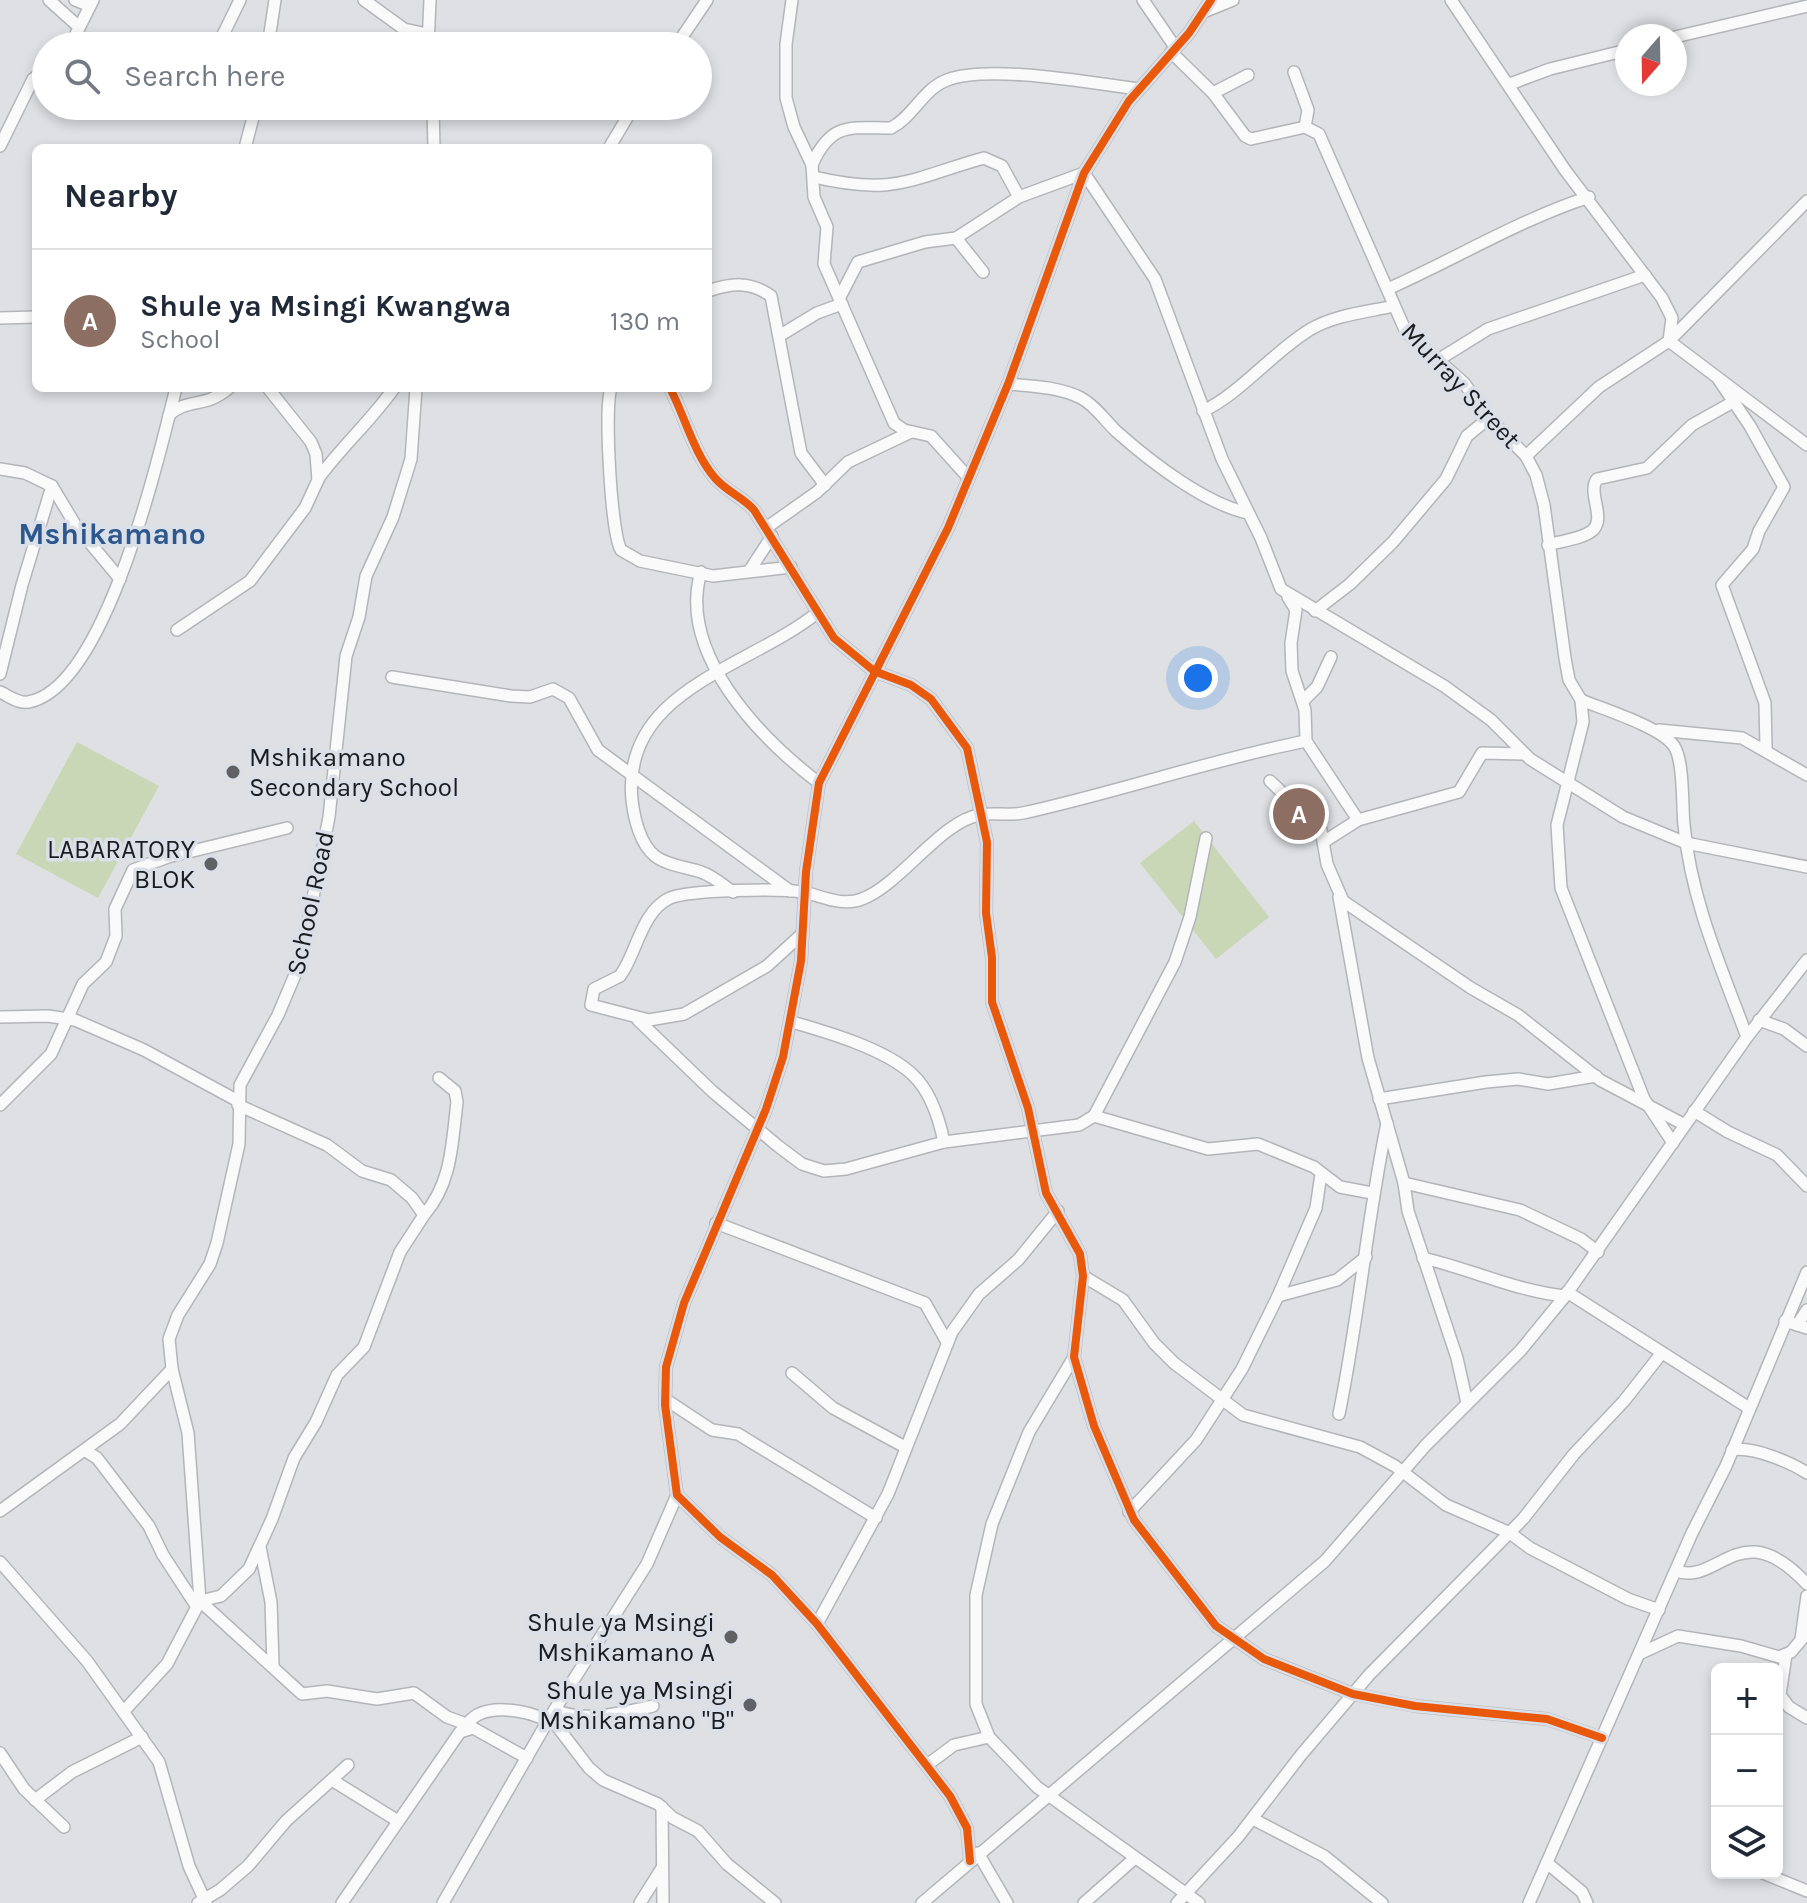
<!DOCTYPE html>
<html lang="en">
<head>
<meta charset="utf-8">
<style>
  :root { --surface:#fff; --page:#f6f6f7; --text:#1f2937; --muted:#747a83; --line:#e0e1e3; --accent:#ea580c }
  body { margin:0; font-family:Karla,sans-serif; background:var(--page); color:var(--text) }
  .controls { position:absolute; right:24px; bottom:24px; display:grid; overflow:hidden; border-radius:12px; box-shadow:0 4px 12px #0003 }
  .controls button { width:72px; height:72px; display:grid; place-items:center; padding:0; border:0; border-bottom:2px solid var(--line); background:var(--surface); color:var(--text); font:40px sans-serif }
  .compass { position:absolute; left:1615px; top:24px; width:72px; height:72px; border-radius:50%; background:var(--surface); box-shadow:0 4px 12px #0003; rotate:200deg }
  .you { position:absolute; left:1198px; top:678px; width:28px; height:28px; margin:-20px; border:6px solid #fff; border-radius:50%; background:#1a73e8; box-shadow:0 0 0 12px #1a73e833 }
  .badge { display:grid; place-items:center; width:52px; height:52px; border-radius:50%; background:var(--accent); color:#fff; font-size:26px; font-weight:700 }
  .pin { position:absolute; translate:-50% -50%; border:4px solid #fff; box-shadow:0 2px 8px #0006 }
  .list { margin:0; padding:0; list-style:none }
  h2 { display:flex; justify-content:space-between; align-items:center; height:104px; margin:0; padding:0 32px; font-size:34px }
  h2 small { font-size:26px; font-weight:400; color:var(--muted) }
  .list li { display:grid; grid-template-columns:52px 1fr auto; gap:24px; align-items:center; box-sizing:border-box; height:144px; padding:0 32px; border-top:2px solid var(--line) }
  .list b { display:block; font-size:30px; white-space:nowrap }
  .list p { margin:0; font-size:26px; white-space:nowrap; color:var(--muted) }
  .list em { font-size:26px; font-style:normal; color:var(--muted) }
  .icon { flex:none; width:44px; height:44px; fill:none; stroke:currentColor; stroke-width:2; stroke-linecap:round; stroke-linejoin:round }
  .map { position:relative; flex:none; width:1807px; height:1903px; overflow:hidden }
  .search { position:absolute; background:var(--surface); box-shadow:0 4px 12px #0003; left:32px; top:32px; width:680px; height:88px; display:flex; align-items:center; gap:20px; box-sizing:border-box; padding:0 28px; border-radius:44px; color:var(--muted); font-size:30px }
  .panel { position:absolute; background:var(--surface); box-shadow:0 4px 12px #0003; left:32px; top:144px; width:680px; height:248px; border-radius:12px }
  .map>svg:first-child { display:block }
  .green { fill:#cad7b6 }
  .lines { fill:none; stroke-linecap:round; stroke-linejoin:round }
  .minor-casing { stroke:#b3b5b8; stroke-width:14 }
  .minor { stroke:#fafafb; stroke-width:11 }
  .cycleway-casing { stroke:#dadfe8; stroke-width:13 }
  .cycleway { stroke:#e8590c; stroke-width:8 }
  .poi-dot { fill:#5f6164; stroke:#dadfe8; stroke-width:3 }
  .labels { text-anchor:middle; stroke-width:7; stroke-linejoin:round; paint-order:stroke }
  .street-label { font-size:26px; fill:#1a1c1f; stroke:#dadfe8 }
  .poi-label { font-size:26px; fill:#1a1c1f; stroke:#dadfe8; text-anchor:end }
  .quarter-label { font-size:30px; font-weight:bold; fill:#2d588d; stroke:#dadfe8 }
</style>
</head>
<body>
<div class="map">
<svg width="1807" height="1903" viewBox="0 0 1807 1903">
  <rect width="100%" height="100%" fill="#dee0e4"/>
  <g class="green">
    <path d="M 77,742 L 159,786 L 98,898 L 16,854 Z"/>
    <path d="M 1194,821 L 1269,917 L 1216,959 L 1140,863 Z"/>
  </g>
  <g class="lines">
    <g class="minor-casing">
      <g id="minor">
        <path d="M 49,0 L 79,27"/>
        <path d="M 75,0 L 90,6"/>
        <path d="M 364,0 L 404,29 L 427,34"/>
        <path d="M 792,0 L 786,44 L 786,98 L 794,127 L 812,165 L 814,197 L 827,227 L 824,264 L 894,423 L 904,430 L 931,436 L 967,476"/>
        <path d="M 1143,0 L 1175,47"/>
        <path d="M 1451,0 L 1565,170 L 1662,298 L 1672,318 L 1669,341"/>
        <path d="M 1206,11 L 1233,0"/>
        <path d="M 1675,37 L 1807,6"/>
        <path d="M 219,43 L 240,0"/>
        <path d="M 70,46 L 93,0"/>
        <path d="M 268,46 L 275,0"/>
        <path d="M 428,46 L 430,0"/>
        <path d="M 676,46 L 707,0"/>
        <path d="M 1171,52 L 1213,93 L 1245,136 L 1251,139 L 1305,127 L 1319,134 L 1406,332 L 1464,383 L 1489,418 L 1526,456 L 1536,475 L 1544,505 L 1565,658 L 1569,680 L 1581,700 L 1583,722 L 1557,825 L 1561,888 L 1644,1099 L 1673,1143"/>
        <path d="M 1294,72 L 1308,110 L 1305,127"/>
        <path d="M 1510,84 L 1550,69 L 1627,50"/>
        <path d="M 1213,93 L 1248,75"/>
        <path d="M 433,106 L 434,148"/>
        <path d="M 0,146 L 33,79 L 46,69"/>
        <path d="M 245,148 L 256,106"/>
        <path d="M 609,148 L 634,106"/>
        <path d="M 812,165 C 831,121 852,128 891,128 C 913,117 923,89 947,80 C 989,64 1091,83 1138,89"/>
        <path d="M 814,177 C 896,196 909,179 984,158 L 1002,166 L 1019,197"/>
        <path d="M 956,238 L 983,272"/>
        <path d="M 1390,288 C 1457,258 1519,220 1589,197"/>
        <path d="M 708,291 C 732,283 750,281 771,296 L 801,453 L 825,485"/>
        <path d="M 841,295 L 858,262 L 925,242 L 956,238 L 1019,197 L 1084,173 L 1155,279 L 1222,459 L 1261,538 L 1281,589 L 1444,686 L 1491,720 L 1530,759 L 1623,817 L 1686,843 L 1807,867"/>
        <path d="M 0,318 L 36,317"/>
        <path d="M 779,336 L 817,313 L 842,304"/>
        <path d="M 1669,341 L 1807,445"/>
        <path d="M 1438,360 L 1488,329 L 1645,275"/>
        <path d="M 1719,380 L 1750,426 L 1784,487 L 1759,531 L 1753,549 L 1722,585 L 1765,703 L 1766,748"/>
        <path d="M 1008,384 C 1032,386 1060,387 1081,398 C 1096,406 1105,421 1117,432 C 1151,462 1205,504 1248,513"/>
        <path d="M 611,388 C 604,408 611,533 621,550 L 640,561 L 713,576 L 791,567"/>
        <path d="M 670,388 C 685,417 694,454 715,478 C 727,492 743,497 754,510 L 834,638 L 874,671 L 911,685 L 931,699 L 967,748 L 987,842 L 986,913 L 992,958 L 992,1002 L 1028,1108 L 1046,1193 L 1080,1254 L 1083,1276 L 1074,1357 L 1094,1426 L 1134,1520 L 1216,1626 L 1264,1659 L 1353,1694 L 1415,1706 L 1547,1719 L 1602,1738"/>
        <path d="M 1203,411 C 1240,394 1275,350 1311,329 C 1335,315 1367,312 1394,306"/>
        <path d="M 169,415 C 189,397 204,409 229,388"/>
        <path d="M 1526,456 L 1599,387 L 1669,341 L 1807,201"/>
        <path d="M 0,469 L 25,473 L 52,486 L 76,526 L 120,579"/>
        <path d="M 318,479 C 341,447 371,421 394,388"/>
        <path d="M 766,528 L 817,492 L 848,462 L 911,432"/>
        <path d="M 1548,545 C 1560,541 1583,539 1593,530 C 1606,517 1587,493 1597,479 L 1647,468 L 1692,425 L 1733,402"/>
        <path d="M 750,570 L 772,536"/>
        <path d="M 701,572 C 677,653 760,738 819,783"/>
        <path d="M 1288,597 L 1296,610 L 1291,643 L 1292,671 L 1305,710 L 1306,741 L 1358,820"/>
        <path d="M 1315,611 L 1350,584 L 1393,542 L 1446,479 L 1467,436 L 1489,418"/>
        <path d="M 177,630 L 250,581 L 305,508 L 318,480 L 316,454 L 311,442 L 268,388"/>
        <path d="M 0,674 L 22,585 L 52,486"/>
        <path d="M 392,677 L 511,696 L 530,697 L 553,689 L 569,698 L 598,750 L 790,891"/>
        <path d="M 0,692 C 9,696 19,704 28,702 C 106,689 159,455 176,388"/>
        <path d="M 1581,700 C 1603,709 1661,727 1674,746 C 1684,761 1682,806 1684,825 C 1691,900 1721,967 1747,1037"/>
        <path d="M 1303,701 L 1317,687 L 1331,657"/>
        <path d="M 1659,730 L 1742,738 L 1807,775"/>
        <path d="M 1270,781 L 1321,830 L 1327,864 L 1343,901 L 1471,988 L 1518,1015 L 1600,1080 L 1685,1125"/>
        <path d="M 1325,841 L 1358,820 L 1459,792 L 1482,753 L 1524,754"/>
        <path d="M 733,892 C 723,885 713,876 701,872 C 687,867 668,866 655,856 C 640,844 634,818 632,800 C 621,690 748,668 817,613"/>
        <path d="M 1339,897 L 1368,1058 L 1404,1183 L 1408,1211 L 1457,1358 L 1467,1403"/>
        <path d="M 802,934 L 767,966 L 684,1014 L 649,1020 L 591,1005 L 594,989 L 620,976 L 625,968 C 638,945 644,910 670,898 C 689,890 780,888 803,892 C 822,896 842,907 862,899 C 900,885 942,820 980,815 C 994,812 1008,816 1023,813 C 1118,792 1210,760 1306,741"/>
        <path d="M 0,1017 L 48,1016 L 75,1020 L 144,1050 L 238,1101"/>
        <path d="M 638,1020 L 713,1092 L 778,1146 L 802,1164 L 824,1171 L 846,1169 L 944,1142 L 1079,1125 L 1094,1116 L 1208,1149 L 1258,1144 L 1314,1167 L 1340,1187 L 1372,1193"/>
        <path d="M 1759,1020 L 1784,1029 L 1807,1046"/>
        <path d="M 792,1022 C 827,1032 886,1049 913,1075 C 931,1092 939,1118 944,1142"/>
        <path d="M 1379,1099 L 1486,1082 L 1518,1079 L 1548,1084 L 1596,1076"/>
        <path d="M 0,1105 L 51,1054 L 83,984 L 106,962 L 116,936 L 115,909 L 133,870 L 168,857 L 287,828"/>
        <path d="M 1694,1111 L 1728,1132 L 1777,1155 L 1807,1186"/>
        <path d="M 1094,1116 L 1175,962 L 1190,917 L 1206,838"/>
        <path d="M 1404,1183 L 1520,1210 L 1581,1239 L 1598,1252"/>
        <path d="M 424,1215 C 452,1183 452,1143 457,1102 L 455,1091 L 439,1078"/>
        <path d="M 716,1223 L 925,1303 L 947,1342"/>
        <path d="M 1423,1258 C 1471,1269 1516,1291 1565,1296"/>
        <path d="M 1083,1276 L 1123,1300 L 1154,1343 L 1174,1363 L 1243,1415 L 1360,1447 L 1395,1466 L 1446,1505 L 1510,1533 L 1530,1548 L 1628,1599 L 1659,1610"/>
        <path d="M 1567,1292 L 1749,1408"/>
        <path d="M 1278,1296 L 1337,1280 L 1366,1257"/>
        <path d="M 1785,1321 L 1807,1328"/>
        <path d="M 1797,1325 L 1807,1310"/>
        <path d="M 1074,1357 L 1029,1432 L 992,1524 L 976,1595 L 976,1704 L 989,1737 L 1037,1787 L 1199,1903"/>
        <path d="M 792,1373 L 833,1408 L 905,1447"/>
        <path d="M 665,1399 L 712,1430 L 738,1434 L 876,1518"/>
        <path d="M 1339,1414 C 1359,1317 1367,1219 1387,1123"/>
        <path d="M 1732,1450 C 1752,1446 1790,1462 1807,1473"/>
        <path d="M 86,1451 L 97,1458 L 149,1526 L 163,1555 L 197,1607"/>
        <path d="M 0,1511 L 120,1424 L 172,1369"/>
        <path d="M 1129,1512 L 1196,1440 L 1242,1369 L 1278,1296 L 1316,1208 L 1321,1174"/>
        <path d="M 260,1547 L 271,1602 L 273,1665"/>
        <path d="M 0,1562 L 87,1661 L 159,1762 L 189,1866 L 206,1903"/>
        <path d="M 1676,1571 C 1719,1586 1740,1512 1807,1584"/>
        <path d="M 200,1601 L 221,1596 L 249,1569 L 272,1519 L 294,1458 L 316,1422 L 337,1375 L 364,1347 L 400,1252 L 424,1215 L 412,1198 L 391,1180 L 362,1171 L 327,1145 L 238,1105"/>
        <path d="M 200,1601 L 302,1694 L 327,1691 L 377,1699 L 414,1693 L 447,1717 L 466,1724"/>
        <path d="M 817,1624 L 888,1494 L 952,1332 L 979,1294 L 1018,1260 L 1058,1211"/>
        <path d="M 1801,1639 L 1807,1596"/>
        <path d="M 1639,1654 L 1678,1636 L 1741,1646 L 1779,1657 L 1791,1652 L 1807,1633"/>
        <path d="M 1786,1655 L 1780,1695 L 1789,1707 L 1807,1718"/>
        <path d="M 555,1710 C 586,1723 620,1713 653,1706"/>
        <path d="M 124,1711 L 167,1664 L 200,1601 L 188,1433 L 172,1369 L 169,1339 L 178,1315 L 210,1264 L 217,1243 L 239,1144 L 240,1085 L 278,1015 L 300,963 L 329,817 L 346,656 L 359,617 L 366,576 L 393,517 L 411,459 L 416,388"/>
        <path d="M 550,1717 L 589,1768 L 603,1780 L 658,1804 L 673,1818 L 698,1831 L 727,1864 L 775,1903"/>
        <path d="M 465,1728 C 479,1700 526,1710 548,1721"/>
        <path d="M 0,1753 L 24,1789 L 64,1827"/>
        <path d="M 927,1765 L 954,1745 L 989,1737"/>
        <path d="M 332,1780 L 398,1821"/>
        <path d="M 35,1800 L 72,1772 L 142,1737"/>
        <path d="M 662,1807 L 663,1903"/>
        <path d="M 1253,1819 L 1324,1856 L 1382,1903"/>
        <path d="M 978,1853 L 1007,1903"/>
        <path d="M 970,1861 L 967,1828 L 950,1796 L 817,1624 L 772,1575 L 720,1537 L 677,1495 L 665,1405 L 666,1367 L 684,1303 L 766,1109 L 783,1057 L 801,961 L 806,872 L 819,783 L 948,528 L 1008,384 L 1084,173 L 1129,101 L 1189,33 L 1211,0"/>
        <path d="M 1547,1863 L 1582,1892 L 1587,1903"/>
        <path d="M 1763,1873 L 1807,1891"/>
        <path d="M 198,1903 L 220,1890 L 248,1866 L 286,1821 L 348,1765"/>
        <path d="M 342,1903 L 460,1732 L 473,1728 L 527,1758"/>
        <path d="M 443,1903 L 550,1717 L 647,1564 L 677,1495"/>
        <path d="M 640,1903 L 662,1868"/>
        <path d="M 922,1903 L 1325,1561 L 1426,1445 L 1521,1350 L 1565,1296 L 1747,1037 L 1807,960"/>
        <path d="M 1084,1903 L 1135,1858"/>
        <path d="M 1177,1903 L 1238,1837 L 1301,1755 L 1369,1675 L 1523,1519 L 1574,1454 L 1624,1401 L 1661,1354"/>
        <path d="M 1529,1903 L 1692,1533 L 1726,1466 L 1807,1272"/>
      </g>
    </g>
    <use href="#minor" class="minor"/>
    <g class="cycleway-casing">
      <g id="cycleway">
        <path d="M 670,388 C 685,417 694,454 715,478 C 727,492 743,497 754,510 L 834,638 L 874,671 L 911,685 L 931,699 L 967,748 L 987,842 L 986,913 L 992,958 L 992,1002 L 1028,1108 L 1046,1193 L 1080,1254 L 1083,1276 L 1074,1357 L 1094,1426 L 1134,1520 L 1216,1626 L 1264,1659 L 1353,1694 L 1415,1706 L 1547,1719 L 1602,1738"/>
        <path d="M 970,1861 L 967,1828 L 950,1796 L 817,1624 L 772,1575 L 720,1537 L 677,1495 L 665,1405 L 666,1367 L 684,1303 L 766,1109 L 783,1057 L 801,961 L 806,872 L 819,783 L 948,528 L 1008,384 L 1084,173 L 1129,101 L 1189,33 L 1211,0"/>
      </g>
    </g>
    <use href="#cycleway" class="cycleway"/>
  </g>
  <g class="poi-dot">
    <circle cx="233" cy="772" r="8"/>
    <circle cx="211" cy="864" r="8"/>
    <circle cx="731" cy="1637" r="8"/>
    <circle cx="750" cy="1705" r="8"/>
  </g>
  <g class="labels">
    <g class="street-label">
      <text transform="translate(1461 385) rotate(47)" y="9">Murray Street</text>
      <text transform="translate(310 903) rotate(-78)" y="9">School Road</text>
    </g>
    <g class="poi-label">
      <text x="249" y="766" text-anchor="start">Mshikamano<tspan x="249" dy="30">Secondary School</tspan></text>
      <text x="195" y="858">LABARATORY<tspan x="195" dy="30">BLOK</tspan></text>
      <text x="715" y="1631">Shule ya Msingi<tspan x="715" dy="30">Mshikamano A</tspan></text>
      <text x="734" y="1699">Shule ya Msingi<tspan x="734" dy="30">Mshikamano "B"</tspan></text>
    </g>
    <g class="quarter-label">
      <text x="112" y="544">Mshikamano</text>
    </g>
  </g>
</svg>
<div class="controls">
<button>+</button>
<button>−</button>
<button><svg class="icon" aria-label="layers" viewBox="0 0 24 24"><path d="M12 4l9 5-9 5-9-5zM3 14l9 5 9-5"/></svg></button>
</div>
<svg class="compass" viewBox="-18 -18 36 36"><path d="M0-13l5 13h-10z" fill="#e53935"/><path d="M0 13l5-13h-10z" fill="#747a83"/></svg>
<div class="you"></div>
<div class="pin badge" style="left:1299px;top:814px;background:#8d6e63">A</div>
<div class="search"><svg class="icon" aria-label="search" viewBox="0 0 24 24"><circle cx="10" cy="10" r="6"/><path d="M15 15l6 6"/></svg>Search here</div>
<section class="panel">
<h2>Nearby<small></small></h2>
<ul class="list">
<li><span class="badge" style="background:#8d6e63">A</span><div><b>Shule ya Msingi Kwangwa</b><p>School</p></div><em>130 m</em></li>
</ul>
</section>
</div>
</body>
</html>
